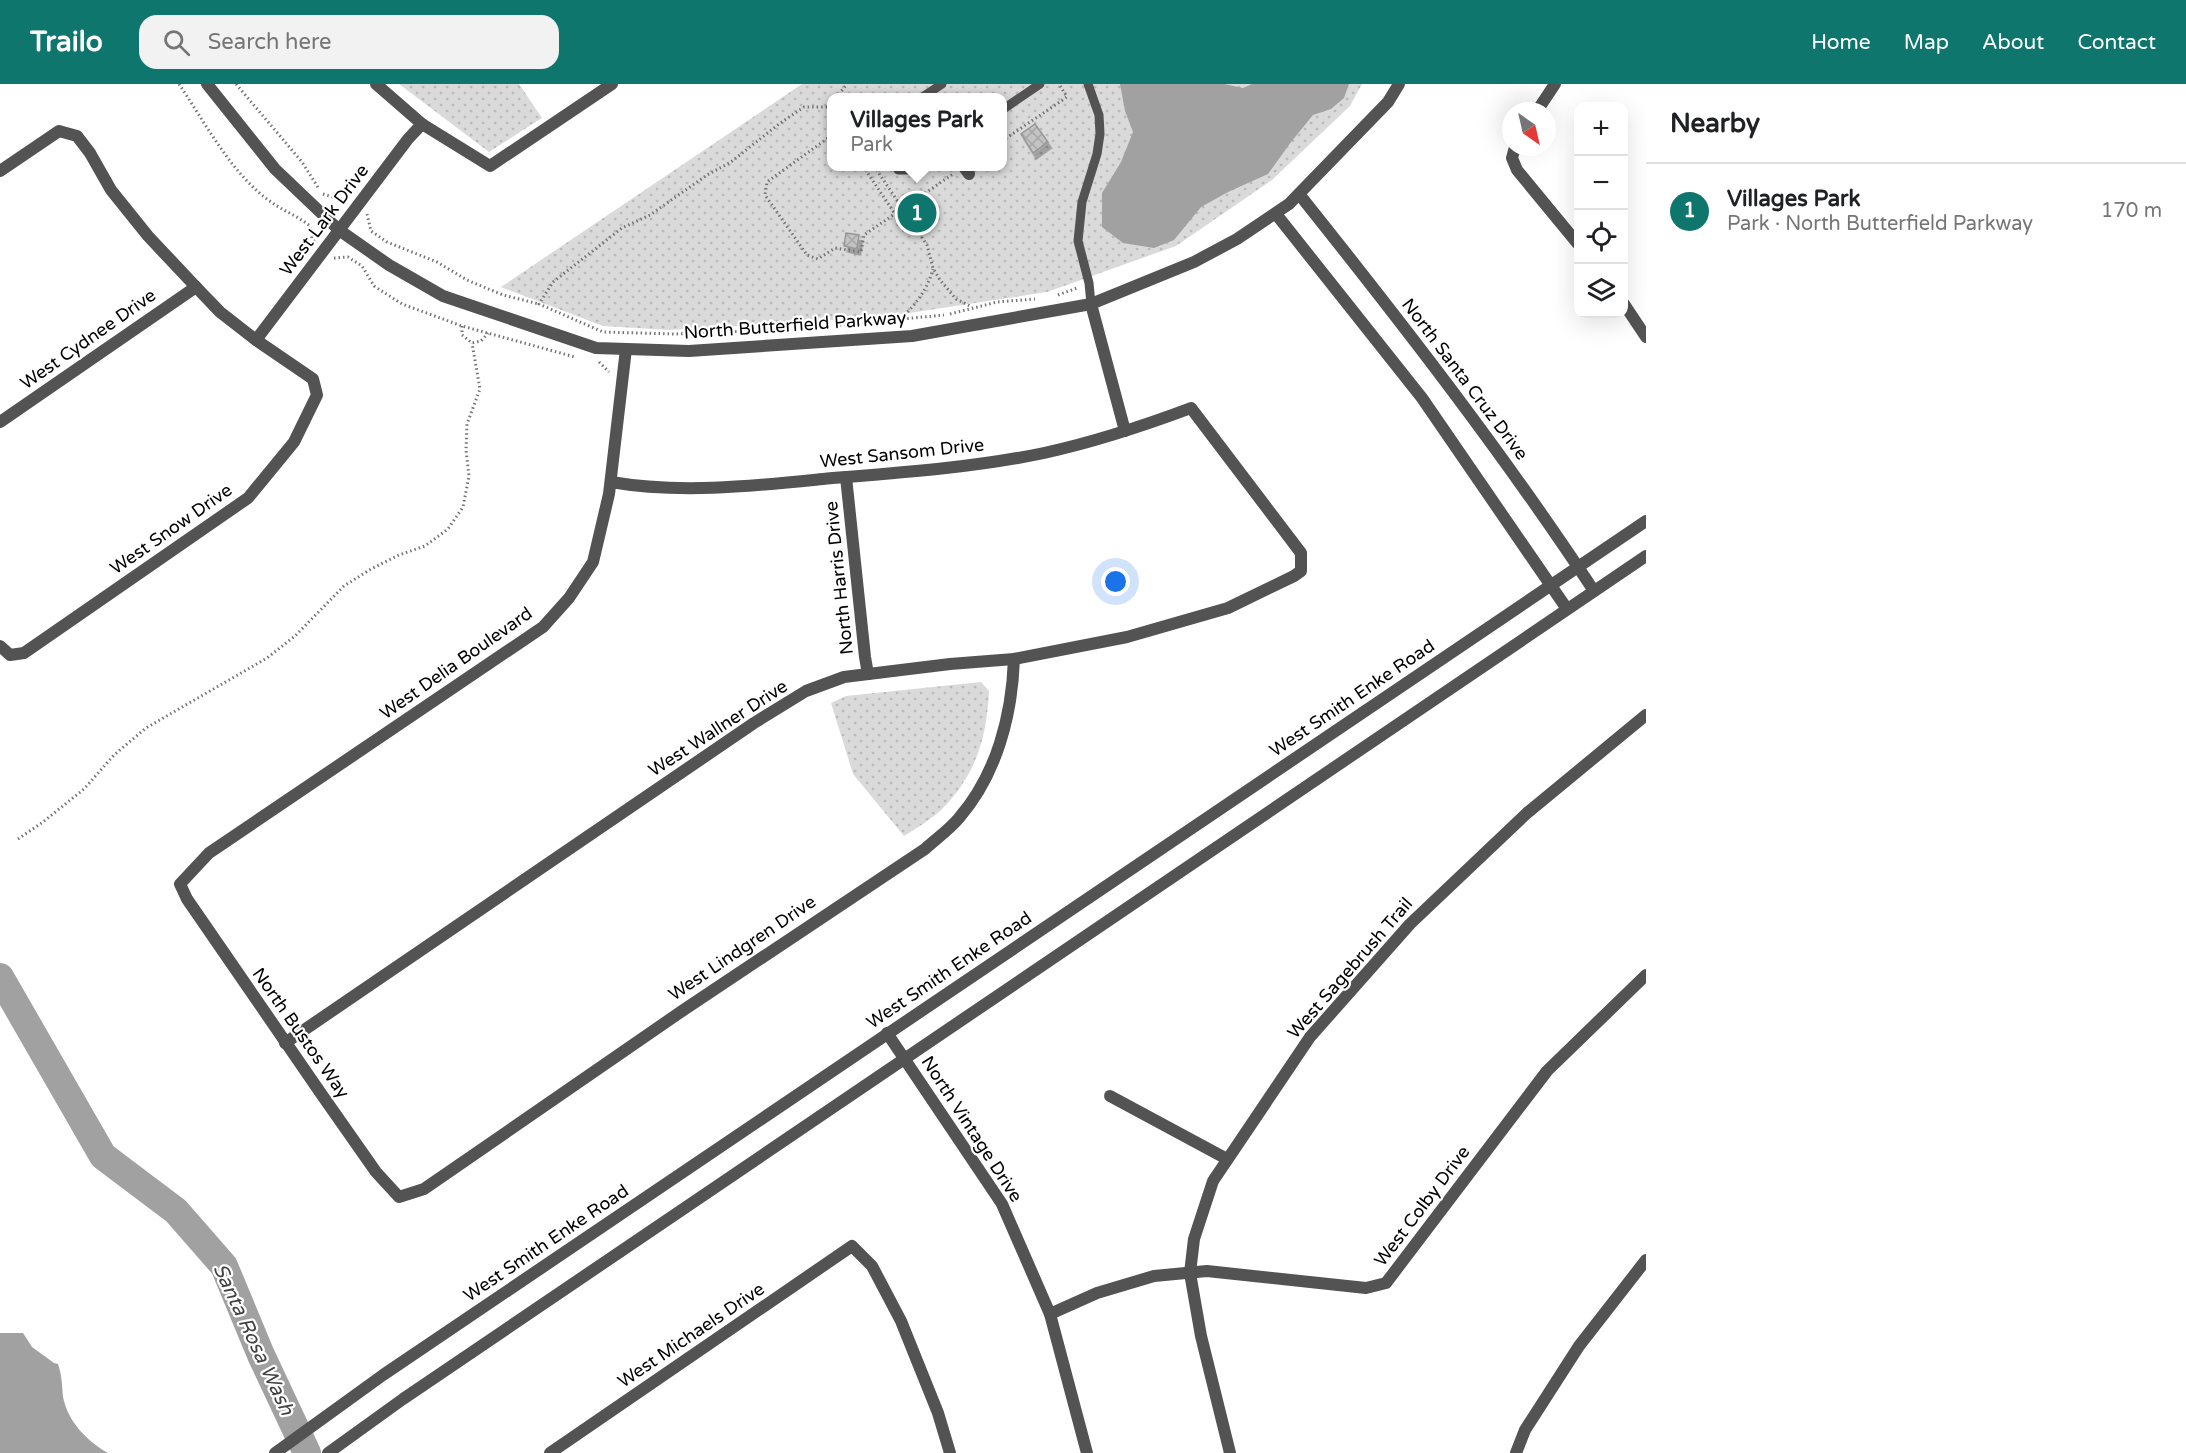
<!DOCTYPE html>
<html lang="en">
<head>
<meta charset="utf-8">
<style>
  :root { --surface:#fff; --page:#f2f2f2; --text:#202124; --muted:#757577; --line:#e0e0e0; --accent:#0f766e }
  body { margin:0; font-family:"Varela Round",sans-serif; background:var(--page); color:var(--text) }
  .controls { position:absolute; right:18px; top:18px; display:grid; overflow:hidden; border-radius:12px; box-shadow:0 6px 24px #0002 }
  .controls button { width:54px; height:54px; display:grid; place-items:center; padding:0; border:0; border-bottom:2px solid var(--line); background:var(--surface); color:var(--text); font:30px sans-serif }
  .compass { position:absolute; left:1502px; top:18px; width:54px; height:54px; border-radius:50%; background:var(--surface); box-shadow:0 6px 24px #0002; rotate:146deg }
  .you { position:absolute; left:1116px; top:498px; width:21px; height:21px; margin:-15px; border:4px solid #fff; border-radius:50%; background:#1a73e8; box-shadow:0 0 0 9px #1a73e833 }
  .badge { display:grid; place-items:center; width:39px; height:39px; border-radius:50%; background:var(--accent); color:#fff; font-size:20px; font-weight:700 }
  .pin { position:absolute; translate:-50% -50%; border:3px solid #fff; box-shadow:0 2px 6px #0006 }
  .popup { position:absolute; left:827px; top:9px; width:180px; height:78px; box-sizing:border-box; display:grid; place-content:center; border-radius:12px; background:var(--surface); filter:drop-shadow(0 2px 4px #0005); font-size:20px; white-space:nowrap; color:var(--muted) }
  .popup b { font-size:22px; color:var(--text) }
  .popup::after { content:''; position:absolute; left:50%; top:100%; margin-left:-12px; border:12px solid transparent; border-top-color:var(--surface) }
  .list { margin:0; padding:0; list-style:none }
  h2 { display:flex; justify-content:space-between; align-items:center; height:78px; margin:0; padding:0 24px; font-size:26px }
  h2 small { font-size:20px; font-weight:400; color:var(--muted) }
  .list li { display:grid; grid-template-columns:39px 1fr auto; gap:18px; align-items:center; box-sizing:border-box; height:96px; padding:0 24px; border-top:2px solid var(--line) }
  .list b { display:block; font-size:22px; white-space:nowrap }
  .list p { margin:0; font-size:20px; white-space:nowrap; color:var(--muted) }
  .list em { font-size:20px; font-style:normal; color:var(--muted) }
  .icon { flex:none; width:33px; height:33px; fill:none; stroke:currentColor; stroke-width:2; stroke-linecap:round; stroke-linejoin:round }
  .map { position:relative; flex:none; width:1646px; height:1369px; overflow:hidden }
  header { display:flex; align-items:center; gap:36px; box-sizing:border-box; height:84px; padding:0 30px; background:var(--accent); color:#fff }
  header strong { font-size:28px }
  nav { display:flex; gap:33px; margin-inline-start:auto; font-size:21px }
  .search { width:420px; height:54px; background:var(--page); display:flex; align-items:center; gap:15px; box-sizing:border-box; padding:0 21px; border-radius:18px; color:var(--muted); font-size:22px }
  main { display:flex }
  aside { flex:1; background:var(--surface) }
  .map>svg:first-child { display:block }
  .park { fill:url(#park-dots); fill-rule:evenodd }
  .water { fill:#a1a1a1 }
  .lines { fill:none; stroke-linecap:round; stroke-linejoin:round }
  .river { stroke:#a1a1a1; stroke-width:28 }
  .building { fill:url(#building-cross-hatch); stroke:#979797; stroke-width:1.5; filter:url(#shadow) }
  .path { stroke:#757575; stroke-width:3; stroke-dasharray:1.5 3; stroke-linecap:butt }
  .service { stroke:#535353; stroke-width:9 }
  .pedestrian { stroke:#535353; stroke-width:12 }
  .minor { stroke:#535353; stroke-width:12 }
  .tertiary { stroke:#535353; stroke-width:12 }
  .labels { text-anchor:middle; stroke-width:4.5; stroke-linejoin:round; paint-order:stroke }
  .street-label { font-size:18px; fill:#000; stroke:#fff }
  .water-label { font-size:20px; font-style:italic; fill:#424242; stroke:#fff }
</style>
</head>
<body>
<header>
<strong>Trailo</strong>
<div class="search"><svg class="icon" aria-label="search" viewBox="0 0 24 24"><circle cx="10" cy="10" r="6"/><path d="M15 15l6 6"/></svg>Search here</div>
<nav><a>Home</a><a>Map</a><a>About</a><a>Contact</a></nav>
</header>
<main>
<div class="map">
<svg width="1646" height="1369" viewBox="0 0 1646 1369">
  <defs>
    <pattern id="park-dots" width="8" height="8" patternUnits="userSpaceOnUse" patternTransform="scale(1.5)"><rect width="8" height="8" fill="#dadada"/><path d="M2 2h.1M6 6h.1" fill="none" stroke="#b9b9b9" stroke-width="1.8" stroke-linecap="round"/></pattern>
    <pattern id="building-cross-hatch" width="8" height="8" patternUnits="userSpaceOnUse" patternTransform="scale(1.5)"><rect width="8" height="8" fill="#c3c3c3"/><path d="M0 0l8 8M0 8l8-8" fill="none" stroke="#a6a6a6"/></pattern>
    <filter id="shadow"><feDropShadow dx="3.5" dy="6" stdDeviation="0" flood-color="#0004"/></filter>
  </defs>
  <rect width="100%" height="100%" fill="#fff"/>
  <g class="park">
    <path d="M 399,0 L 519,0 L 542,34 L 489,68 Z"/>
    <path d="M 802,0 L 1362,0 L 1350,22 L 1272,96 L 1176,162 L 1047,208 L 883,233 L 669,246 L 603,242 L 501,203 ZM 832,14 L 1002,14 L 1002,82 L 832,82 Z"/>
    <path d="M 981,598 L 989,607 C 987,653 976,691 942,725 C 932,735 917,744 904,752 L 853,690 L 831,619 L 846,612 Z"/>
  </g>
  <g class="water">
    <path d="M 1120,0 L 1224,0 L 1243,4 L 1252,0 L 1349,0 L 1344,14 L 1331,25 L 1313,31 L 1291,58 L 1268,90 L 1228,108 L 1201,123 L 1174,156 L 1154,164 L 1123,159 L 1102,143 L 1102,109 L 1121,78 L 1133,48 L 1125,27 Z"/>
    <path d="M 0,1249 L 23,1249 L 32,1263 L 54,1279 L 58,1280 C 62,1291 62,1302 63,1313 C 68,1338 87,1357 108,1369 L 0,1369 Z"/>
  </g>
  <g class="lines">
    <path class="river" d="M 0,893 L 103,1072 L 176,1127 L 224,1182 L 261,1271 L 307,1369"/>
  </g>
  <g class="building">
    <path d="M 1035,40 L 1048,58 L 1033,69 L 1021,50 Z"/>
    <path d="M 846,149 L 859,151 L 857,165 L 844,162 Z"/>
  </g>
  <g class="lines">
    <g class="path">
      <path d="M 179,0 C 206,40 233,93 274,120 C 286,128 299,133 310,142 L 312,155 L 315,158"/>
      <path d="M 236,0 L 302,78 L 319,105"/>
      <path d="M 836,14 L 847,0"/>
      <path d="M 832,55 L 828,54 L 767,98 L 765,111 L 807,171 L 818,175 L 835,164 L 861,168 L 864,151 L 953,90"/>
      <path d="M 1002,57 L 1067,13 L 1059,0"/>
      <path d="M 863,82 L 895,130"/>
      <path d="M 874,82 L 927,161 L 933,184 L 940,196 L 956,215 L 972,223"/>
      <path d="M 323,110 L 339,115 L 345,114"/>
      <path d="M 367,130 L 371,147 L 387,158 L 437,178 L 467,196 L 503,211 L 539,220"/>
      <path d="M 334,174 L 348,173 L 362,182 L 374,202 L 402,220 L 462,242 L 575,273"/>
      <path d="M 1058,211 L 1077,204"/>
      <path d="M 950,230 L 997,218 L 1035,215"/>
      <path d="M 901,234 C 916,221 928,204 933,185"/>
      <path d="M 840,241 L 944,231"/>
      <path d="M 462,242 L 462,251 L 472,259 L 481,257 L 488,249"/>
      <path d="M 777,246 L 674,250 L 603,248 L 539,220 L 553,198 L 622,144 L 650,131 L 707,91 L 731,78 L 779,40 L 804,23 L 832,23"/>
      <path d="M 599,278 L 609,288"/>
      <path d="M 18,755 L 43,738 L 84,705 L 114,671 L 146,644 L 267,574 L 295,552 L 344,502 L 371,485 L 399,471 L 425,462 L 448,445 L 463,423 L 469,392 L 466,366 L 467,340 L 480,305 L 472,259"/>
    </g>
    <g class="service">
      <path d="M 1088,0 L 1099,31 L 1100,50 L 1097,70 L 1082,118 L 1078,157 L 1089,199 L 1091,220"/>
      <path d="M 921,14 L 942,0"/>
      <path d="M 1002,26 L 1040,0"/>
      <path d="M 896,82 L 898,86 L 913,86 L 918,82"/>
    </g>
    <path class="pedestrian" d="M 964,83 L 969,90"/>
    <g class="minor">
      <path d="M 376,0 L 422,40 L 490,82 L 612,0"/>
      <path d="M 1537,27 L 1555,0"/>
      <path d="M 1515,63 L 1512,74 L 1517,86 L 1578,160"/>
      <path d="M 0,87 L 59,47 L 77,52 L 90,69 L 111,106 L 148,152 L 196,203 L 220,228 L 256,256 L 313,295 L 317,311 L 294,358 L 248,414 L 24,569 L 10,571 L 0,562"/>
      <path d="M 1299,110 C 1402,239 1503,369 1594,507"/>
      <path d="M 1276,130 L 1422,314 L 1567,525"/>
      <path d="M 1091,220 L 1125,347"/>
      <path d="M 1624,220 L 1646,253"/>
      <path d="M 256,256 L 408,55 L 422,40"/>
      <path d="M 626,265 L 609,410 L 593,478 L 569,514 L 543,543 L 209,769 L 180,800 L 187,815 L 322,1011 L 376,1088 L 399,1113 L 424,1105 L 682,927 L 925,765 C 936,755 950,745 959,734 C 997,690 1012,631 1014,575"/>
      <path d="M 0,338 L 196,203"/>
      <path d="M 846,393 L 865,573 L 868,590"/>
      <path d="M 887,949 L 1002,1120 L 1050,1230 L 1087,1369"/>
      <path d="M 285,959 L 754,639 L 806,607 L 844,593 L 950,580 L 1014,575 L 1127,553 L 1228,524 L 1294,492 L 1301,487 L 1301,469 L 1191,324 C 1143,342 1094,358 1044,369 C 972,384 896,389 823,395 C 753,402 680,410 611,398"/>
      <path d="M 1110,1012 L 1227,1075"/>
      <path d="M 1050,1230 L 1097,1209 L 1154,1192 L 1207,1187 L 1366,1204 L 1386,1199 L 1547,987 L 1646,891"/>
      <path d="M 550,1369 L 852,1162 L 872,1182 L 901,1237 L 938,1329 L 950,1369"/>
      <path d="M 1230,1369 L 1201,1252 L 1190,1189 L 1194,1155 L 1213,1097 L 1310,953 L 1410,840 L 1527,729 L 1646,631"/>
      <path d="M 1516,1369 L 1525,1346 L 1579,1262 L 1646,1176"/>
    </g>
    <g class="tertiary">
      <path d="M 207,0 L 275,85 L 339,146 L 389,181 L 443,212 L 596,264 L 689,267 L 912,252 L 1091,220 L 1194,178 L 1237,155 L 1289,120 L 1388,18 L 1399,0"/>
      <path d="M 275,1369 L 383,1291 L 1646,437"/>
      <path d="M 328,1369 L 403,1315 L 1646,472"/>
    </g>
  </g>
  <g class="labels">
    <g class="street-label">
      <text transform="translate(324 136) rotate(-53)" y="6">West Lark Drive</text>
      <text transform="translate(795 241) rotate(-4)" y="6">North Butterfield Parkway</text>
      <text transform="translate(88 255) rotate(-35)" y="6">West Cydnee Drive</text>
      <text transform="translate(1465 295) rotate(53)" y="6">North Santa Cruz Drive</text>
      <text transform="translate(902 369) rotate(-6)" y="6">West Sansom Drive</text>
      <text transform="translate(171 445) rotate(-35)" y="6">West Snow Drive</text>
      <text transform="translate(839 494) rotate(-96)" y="6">North Harris Drive</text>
      <text transform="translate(456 579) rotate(-35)" y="6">West Delia Boulevard</text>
      <text transform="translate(1352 614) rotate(-34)" y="6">West Smith Enke Road</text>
      <text transform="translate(718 644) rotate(-33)" y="6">West Wallner Drive</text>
      <text transform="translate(742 864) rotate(-34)" y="6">West Lindgren Drive</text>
      <text transform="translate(1350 884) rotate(-49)" y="6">West Sagebrush Trail</text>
      <text transform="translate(949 886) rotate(-34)" y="6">West Smith Enke Road</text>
      <text transform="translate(301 949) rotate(55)" y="6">North Bustos Way</text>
      <text transform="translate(972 1045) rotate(57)" y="6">North Vintage Drive</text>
      <text transform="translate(1422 1122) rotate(-53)" y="6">West Colby Drive</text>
      <text transform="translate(546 1159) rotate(-34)" y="6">West Smith Enke Road</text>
      <text transform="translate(691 1251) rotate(-34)" y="6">West Michaels Drive</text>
    </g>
    <g class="water-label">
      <text transform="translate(254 1255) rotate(65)" y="7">Santa Rosa Wash</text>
    </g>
  </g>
</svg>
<div class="controls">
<button>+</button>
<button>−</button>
<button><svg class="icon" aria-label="locate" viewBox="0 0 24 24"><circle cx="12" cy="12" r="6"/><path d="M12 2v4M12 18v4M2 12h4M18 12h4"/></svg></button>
<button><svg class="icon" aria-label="layers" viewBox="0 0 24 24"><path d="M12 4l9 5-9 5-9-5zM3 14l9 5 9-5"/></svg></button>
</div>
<svg class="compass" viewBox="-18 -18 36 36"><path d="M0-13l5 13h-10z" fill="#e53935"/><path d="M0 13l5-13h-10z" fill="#757577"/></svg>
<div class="you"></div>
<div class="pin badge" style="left:917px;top:129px">1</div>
<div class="popup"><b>Villages Park</b>Park</div>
</div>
<aside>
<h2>Nearby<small></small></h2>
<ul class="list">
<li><span class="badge">1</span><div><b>Villages Park</b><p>Park · North Butterfield Parkway</p></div><em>170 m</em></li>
</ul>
</aside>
</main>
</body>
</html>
